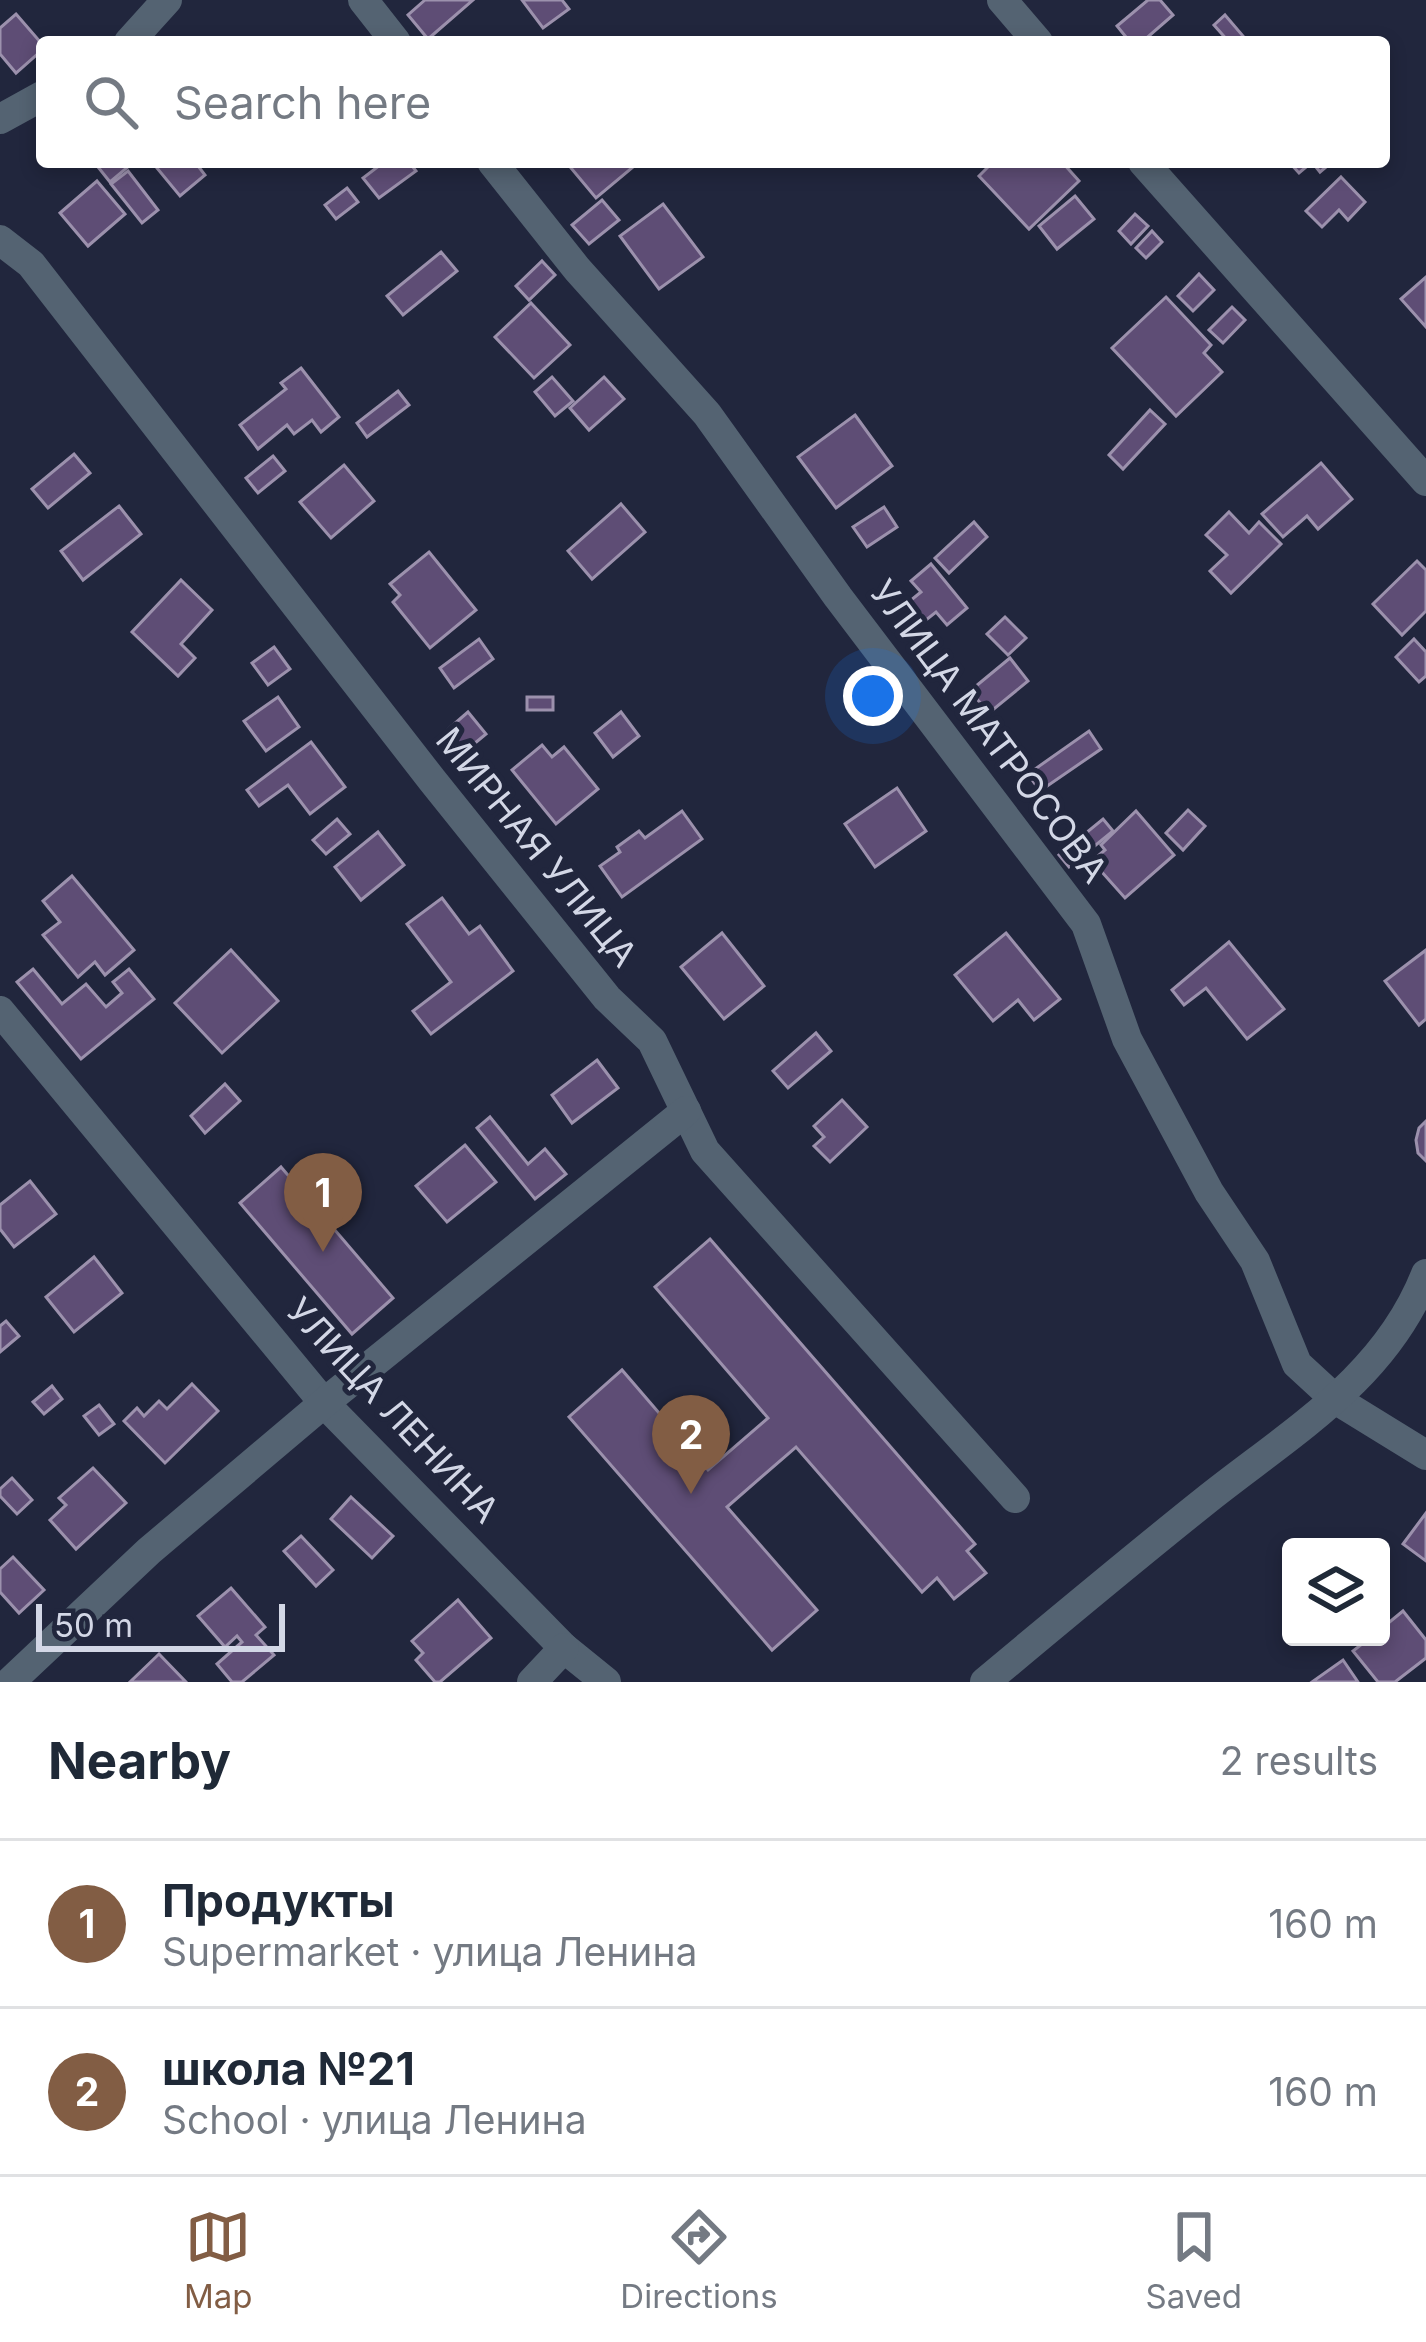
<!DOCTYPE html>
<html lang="en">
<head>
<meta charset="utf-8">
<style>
  :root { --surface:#fff; --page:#f2f2f3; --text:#1f2937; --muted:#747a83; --line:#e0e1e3; --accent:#825d44 }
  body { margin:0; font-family:Inter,sans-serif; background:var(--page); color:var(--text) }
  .controls { position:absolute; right:36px; bottom:36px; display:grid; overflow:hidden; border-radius:12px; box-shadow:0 6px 18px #0003 }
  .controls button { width:108px; height:108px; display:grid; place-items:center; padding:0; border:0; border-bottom:3px solid var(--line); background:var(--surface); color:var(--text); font:60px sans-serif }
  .scale { position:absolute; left:36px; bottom:30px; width:249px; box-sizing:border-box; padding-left:12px; border:6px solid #d3d7e6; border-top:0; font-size:33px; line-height:42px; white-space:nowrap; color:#d3d7e6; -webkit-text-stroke:9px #21263d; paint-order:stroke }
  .you { position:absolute; left:873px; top:696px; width:42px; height:42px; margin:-30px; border:9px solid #fff; border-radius:50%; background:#1a73e8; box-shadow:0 0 0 18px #1a73e833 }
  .badge { display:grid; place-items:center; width:78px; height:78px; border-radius:50%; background:var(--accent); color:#fff; font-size:39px; font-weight:700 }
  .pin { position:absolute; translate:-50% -99px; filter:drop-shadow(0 3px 6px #0008) }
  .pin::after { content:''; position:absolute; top:63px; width:42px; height:36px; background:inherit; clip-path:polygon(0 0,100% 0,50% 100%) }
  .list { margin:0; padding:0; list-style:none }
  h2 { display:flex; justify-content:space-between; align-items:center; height:156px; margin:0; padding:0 48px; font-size:51px }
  h2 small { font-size:39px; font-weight:400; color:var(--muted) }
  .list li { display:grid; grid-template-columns:78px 1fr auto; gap:36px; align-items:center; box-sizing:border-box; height:168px; padding:0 48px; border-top:3px solid var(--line) }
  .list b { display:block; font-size:45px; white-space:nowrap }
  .list p { margin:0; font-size:39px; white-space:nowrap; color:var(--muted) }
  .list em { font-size:39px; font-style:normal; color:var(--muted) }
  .icon { flex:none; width:66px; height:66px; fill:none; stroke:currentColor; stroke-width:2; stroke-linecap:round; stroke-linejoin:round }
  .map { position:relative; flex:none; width:1426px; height:1682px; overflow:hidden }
  .search { position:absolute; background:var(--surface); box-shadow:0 6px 18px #0003; left:36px; right:36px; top:36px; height:132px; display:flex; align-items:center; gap:30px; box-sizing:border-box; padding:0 42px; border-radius:12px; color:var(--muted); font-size:45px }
  .sheet { height:492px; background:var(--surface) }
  nav { display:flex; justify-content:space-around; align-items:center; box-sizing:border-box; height:168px; border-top:3px solid var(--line); background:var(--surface); font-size:33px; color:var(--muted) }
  nav a { display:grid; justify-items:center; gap:6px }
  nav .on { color:var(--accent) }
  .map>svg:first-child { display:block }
  .building { fill:#5e4d75; stroke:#9c91ad; stroke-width:3 }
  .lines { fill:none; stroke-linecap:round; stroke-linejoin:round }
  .minor { stroke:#546372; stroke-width:30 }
  .labels { text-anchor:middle; stroke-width:10; stroke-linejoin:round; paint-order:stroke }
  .street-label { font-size:36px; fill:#d3d7e6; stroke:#21263d }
</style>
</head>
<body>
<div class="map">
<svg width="1426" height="1682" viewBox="0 0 1426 1682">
  <rect width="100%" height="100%" fill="#21263d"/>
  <g class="building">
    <path d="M 425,0 L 473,0 L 428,39 L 408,15 Z"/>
    <path d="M 522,0 L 562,0 L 569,9 L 543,28 Z"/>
    <path d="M 1148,0 L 1160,0 L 1173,15 L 1142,42 L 1130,42 L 1117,26 Z"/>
    <path d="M 16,14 L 42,44 L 42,50 L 16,73 L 0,54 L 0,28 Z"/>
    <path d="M 1225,15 L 1243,36 L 1236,42 L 1229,42 L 1214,25 Z"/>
    <path d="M 94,162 L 125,162 L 129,166 L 110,182 Z"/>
    <path d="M 152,162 L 195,162 L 205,175 L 180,196 Z"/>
    <path d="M 384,162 L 409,162 L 416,171 L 379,198 L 363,178 Z"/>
    <path d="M 566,162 L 639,162 L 596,198 Z"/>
    <path d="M 993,162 L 1062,162 L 1079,181 L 1029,229 L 979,176 Z"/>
    <path d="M 1289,162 L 1332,162 L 1320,172 L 1312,162 L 1299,173 Z"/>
    <path d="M 128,171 L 158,210 L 142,223 L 111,184 Z"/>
    <path d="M 1341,177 L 1365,202 L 1348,220 L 1339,210 L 1322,227 L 1306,211 Z"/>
    <path d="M 97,181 L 125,214 L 88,246 L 60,213 Z"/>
    <path d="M 347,188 L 358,202 L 336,219 L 325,205 Z"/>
    <path d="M 1075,196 L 1094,219 L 1057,249 L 1039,226 Z"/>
    <path d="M 602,200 L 619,220 L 589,244 L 572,225 Z"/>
    <path d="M 663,204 L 703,257 L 659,289 L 620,236 Z"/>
    <path d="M 1135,214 L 1148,226 L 1131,244 L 1119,231 Z"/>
    <path d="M 1152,231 L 1162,242 L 1146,258 L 1136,248 Z"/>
    <path d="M 441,252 L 457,271 L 403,315 L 387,296 Z"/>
    <path d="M 542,261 L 555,275 L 529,300 L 516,286 Z"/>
    <path d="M 1199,274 L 1214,290 L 1193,311 L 1178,296 Z"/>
    <path d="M 1426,277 L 1426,327 L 1401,299 Z"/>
    <path d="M 1166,297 L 1211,345 L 1204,353 L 1222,372 L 1176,416 L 1112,348 Z"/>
    <path d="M 531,303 L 570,345 L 534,378 L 495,337 Z"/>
    <path d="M 1232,307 L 1245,320 L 1223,343 L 1209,330 Z"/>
    <path d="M 301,368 L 339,417 L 321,432 L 312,420 L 294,434 L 287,425 L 258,449 L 240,425 L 286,389 L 281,383 Z"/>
    <path d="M 552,377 L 573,401 L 555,416 L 535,392 Z"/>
    <path d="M 604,377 L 624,399 L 589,430 L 570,408 Z"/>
    <path d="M 398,391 L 409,405 L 367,437 L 357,423 Z"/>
    <path d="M 1150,410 L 1165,424 L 1123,469 L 1109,455 Z"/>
    <path d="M 855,415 L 892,466 L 836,508 L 798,457 Z"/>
    <path d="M 74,454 L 90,473 L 48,508 L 32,489 Z"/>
    <path d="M 273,456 L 285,471 L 258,493 L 246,478 Z"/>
    <path d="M 1321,463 L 1352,499 L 1318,529 L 1307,516 L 1283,537 L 1262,514 Z"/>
    <path d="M 344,465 L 374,501 L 331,538 L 300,502 Z"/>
    <path d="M 621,504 L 645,532 L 592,579 L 568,551 Z"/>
    <path d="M 119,506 L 141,534 L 83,580 L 61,551 Z"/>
    <path d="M 884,507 L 897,527 L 867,547 L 853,527 Z"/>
    <path d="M 1229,512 L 1249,533 L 1259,522 L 1281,544 L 1231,593 L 1210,571 L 1227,555 L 1206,535 Z"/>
    <path d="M 974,522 L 987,537 L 949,573 L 935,558 Z"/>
    <path d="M 429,552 L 476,610 L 430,648 L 393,602 L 400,595 L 390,584 Z"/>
    <path d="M 1417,561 L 1426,570 L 1426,611 L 1402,635 L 1373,604 Z"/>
    <path d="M 931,564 L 967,608 L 947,625 L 936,612 L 921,624 L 905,605 L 921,592 L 911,581 Z"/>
    <path d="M 181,580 L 212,610 L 181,644 L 195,658 L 178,676 L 132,632 Z"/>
    <path d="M 1005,617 L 1026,638 L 1008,655 L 987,634 Z"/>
    <path d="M 479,639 L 493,659 L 454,688 L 440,668 Z"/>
    <path d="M 1414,639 L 1426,652 L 1426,676 L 1419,682 L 1396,657 Z"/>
    <path d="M 274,647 L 290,669 L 268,685 L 252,663 Z"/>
    <path d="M 1010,658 L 1028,681 L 989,713 L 970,691 Z"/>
    <path d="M 278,697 L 299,727 L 266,751 L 244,721 Z"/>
    <rect x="527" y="697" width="26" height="13"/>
    <path d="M 468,712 L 486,734 L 463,753 L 446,731 Z"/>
    <path d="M 621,712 L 639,736 L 613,757 L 595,733 Z"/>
    <path d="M 1089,731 L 1101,749 L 1040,791 L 1028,774 Z"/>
    <path d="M 311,742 L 345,787 L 310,814 L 288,785 L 259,806 L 247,790 Z"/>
    <path d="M 542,745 L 552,757 L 564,747 L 598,789 L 556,824 L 512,770 Z"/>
    <path d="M 897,788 L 926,831 L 875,867 L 845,824 Z"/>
    <path d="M 1188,810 L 1205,826 L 1183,850 L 1166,833 Z"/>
    <path d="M 682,811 L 702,839 L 622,897 L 600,866 L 620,852 L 617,847 L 639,831 L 645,838 Z"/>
    <path d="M 1136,811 L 1174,855 L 1125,898 L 1092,861 L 1105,850 L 1101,845 Z"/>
    <path d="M 337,819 L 350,834 L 326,854 L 313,840 Z"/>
    <path d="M 1103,819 L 1113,831 L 1069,867 L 1059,855 Z"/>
    <path d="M 378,832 L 404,865 L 361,900 L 335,867 Z"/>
    <path d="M 72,876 L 134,950 L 105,975 L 95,962 L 78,977 L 43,935 L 60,922 L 43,901 Z"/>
    <path d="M 442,898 L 469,934 L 480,926 L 513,971 L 431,1034 L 413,1011 L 451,982 L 407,924 Z"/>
    <path d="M 722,933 L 764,986 L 724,1019 L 681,967 Z"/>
    <path d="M 1006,933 L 1060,999 L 1034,1020 L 1018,1000 L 993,1021 L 955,975 Z"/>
    <path d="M 1229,942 L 1284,1009 L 1247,1039 L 1206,988 L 1184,1005 L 1172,990 Z"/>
    <path d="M 231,950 L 278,1001 L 222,1053 L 175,1003 Z"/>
    <path d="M 1426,950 L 1426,1019 L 1419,1025 L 1385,981 Z"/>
    <path d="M 33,969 L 62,1004 L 86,984 L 106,1007 L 122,993 L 113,982 L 129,969 L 154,999 L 81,1059 L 17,982 Z"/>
    <path d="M 816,1033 L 831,1051 L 788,1088 L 773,1071 Z"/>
    <path d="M 597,1060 L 618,1088 L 572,1123 L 552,1095 Z"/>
    <path d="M 225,1084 L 240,1101 L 205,1133 L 191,1116 Z"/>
    <path d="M 842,1100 L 867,1127 L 830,1162 L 814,1146 L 824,1137 L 814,1126 Z"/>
    <path d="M 490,1117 L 528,1164 L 545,1149 L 566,1174 L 535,1199 L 477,1128 Z"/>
    <path d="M 1426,1121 L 1426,1161 L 1418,1153 L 1416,1140 L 1419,1128 Z"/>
    <path d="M 465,1145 L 496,1182 L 447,1222 L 416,1186 Z"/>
    <path d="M 281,1167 L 393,1298 L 352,1334 L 240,1203 Z"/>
    <path d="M 30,1181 L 56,1214 L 14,1247 L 0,1229 L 0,1205 Z"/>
    <path d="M 710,1239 L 975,1544 L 967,1551 L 986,1573 L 954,1599 L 937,1578 L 922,1592 L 796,1447 L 727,1507 L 817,1610 L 772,1650 L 569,1417 L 622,1370 L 708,1470 L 768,1418 L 655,1287 Z"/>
    <path d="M 94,1257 L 122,1293 L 74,1332 L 46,1297 Z"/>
    <path d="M 6,1321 L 19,1336 L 0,1352 L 0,1326 Z"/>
    <path d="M 192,1384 L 218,1411 L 165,1463 L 124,1421 L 137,1408 L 144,1416 L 159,1401 L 167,1409 Z"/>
    <path d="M 52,1386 L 62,1399 L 44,1414 L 33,1402 Z"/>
    <path d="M 99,1405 L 114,1424 L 99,1435 L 84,1416 Z"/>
    <path d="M 93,1468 L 126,1503 L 76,1549 L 50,1520 L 66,1505 L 59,1498 Z"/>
    <path d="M 12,1478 L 32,1500 L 17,1514 L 0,1496 L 0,1489 Z"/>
    <path d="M 351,1497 L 393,1536 L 372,1558 L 331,1519 Z"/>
    <path d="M 1426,1513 L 1426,1561 L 1403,1544 Z"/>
    <path d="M 301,1536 L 333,1570 L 316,1586 L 284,1551 Z"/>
    <path d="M 13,1557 L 44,1590 L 19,1613 L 0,1592 L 0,1569 Z"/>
    <path d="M 231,1588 L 265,1627 L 256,1635 L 274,1655 L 242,1682 L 232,1682 L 217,1664 L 242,1642 L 237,1636 L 225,1647 L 198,1616 Z"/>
    <path d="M 458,1600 L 491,1638 L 440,1682 L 435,1682 L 416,1660 L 423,1653 L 412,1641 Z"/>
    <path d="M 1403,1611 L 1426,1640 L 1426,1658 L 1395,1682 L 1378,1682 L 1353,1651 L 1371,1637 L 1381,1637 L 1381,1629 Z"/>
    <path d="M 159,1654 L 186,1682 L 130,1682 Z"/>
    <path d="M 1343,1660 L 1358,1682 L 1312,1682 Z"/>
  </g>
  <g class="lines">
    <g class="minor">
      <path d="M 363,0 L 396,42"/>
      <path d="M 1002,0 L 1038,42"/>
      <path d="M 129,42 L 167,0"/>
      <path d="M 0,119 L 42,96"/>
      <path d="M 492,162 L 577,269 L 707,414 L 838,597 L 1086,924 L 1127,1039 L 1209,1192 L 1255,1261 L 1297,1364 L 1335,1399 L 1426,1455"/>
      <path d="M 1143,162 L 1426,481"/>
      <path d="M 0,240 L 31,264 L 432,780 L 607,998 L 652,1041 L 705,1151 L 1015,1498"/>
      <path d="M 0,1011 L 324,1403 L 564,1648 L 606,1682"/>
      <path d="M 10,1682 L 149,1551 L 324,1403 L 686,1111"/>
      <path d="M 532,1682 L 564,1648"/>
      <path d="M 985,1682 C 1058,1621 1131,1560 1205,1501 C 1290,1433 1385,1379 1426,1274"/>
    </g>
  </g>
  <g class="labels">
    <g class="street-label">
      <text transform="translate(989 731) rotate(53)" y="13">УЛИЦА МАТРОСОВА</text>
      <text transform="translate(537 847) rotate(51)" y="13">МИРНАЯ УЛИЦА</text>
      <text transform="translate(393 1410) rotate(47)" y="13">УЛИЦА ЛЕНИНА</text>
    </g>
  </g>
</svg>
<div class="controls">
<button><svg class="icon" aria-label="layers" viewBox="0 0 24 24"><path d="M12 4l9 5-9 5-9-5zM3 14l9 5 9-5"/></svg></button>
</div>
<div class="scale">50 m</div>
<div class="you"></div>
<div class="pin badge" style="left:323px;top:1252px">1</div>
<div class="pin badge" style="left:691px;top:1494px">2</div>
<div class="search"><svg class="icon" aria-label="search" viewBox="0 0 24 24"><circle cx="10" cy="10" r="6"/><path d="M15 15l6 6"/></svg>Search here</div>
</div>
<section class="sheet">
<h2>Nearby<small>2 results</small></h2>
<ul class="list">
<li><span class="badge">1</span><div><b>Продукты</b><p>Supermarket · улица Ленина</p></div><em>160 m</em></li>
<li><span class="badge">2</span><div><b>школа №21</b><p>School · улица Ленина</p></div><em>160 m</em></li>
</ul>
</section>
<nav>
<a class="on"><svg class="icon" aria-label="map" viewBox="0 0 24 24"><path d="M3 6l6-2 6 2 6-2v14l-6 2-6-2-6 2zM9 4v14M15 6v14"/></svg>Map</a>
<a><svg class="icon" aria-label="directions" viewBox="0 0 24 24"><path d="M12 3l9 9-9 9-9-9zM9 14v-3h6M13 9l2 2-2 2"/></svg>Directions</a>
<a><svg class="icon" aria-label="saved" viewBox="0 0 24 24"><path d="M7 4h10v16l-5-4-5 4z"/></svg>Saved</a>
</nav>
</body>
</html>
